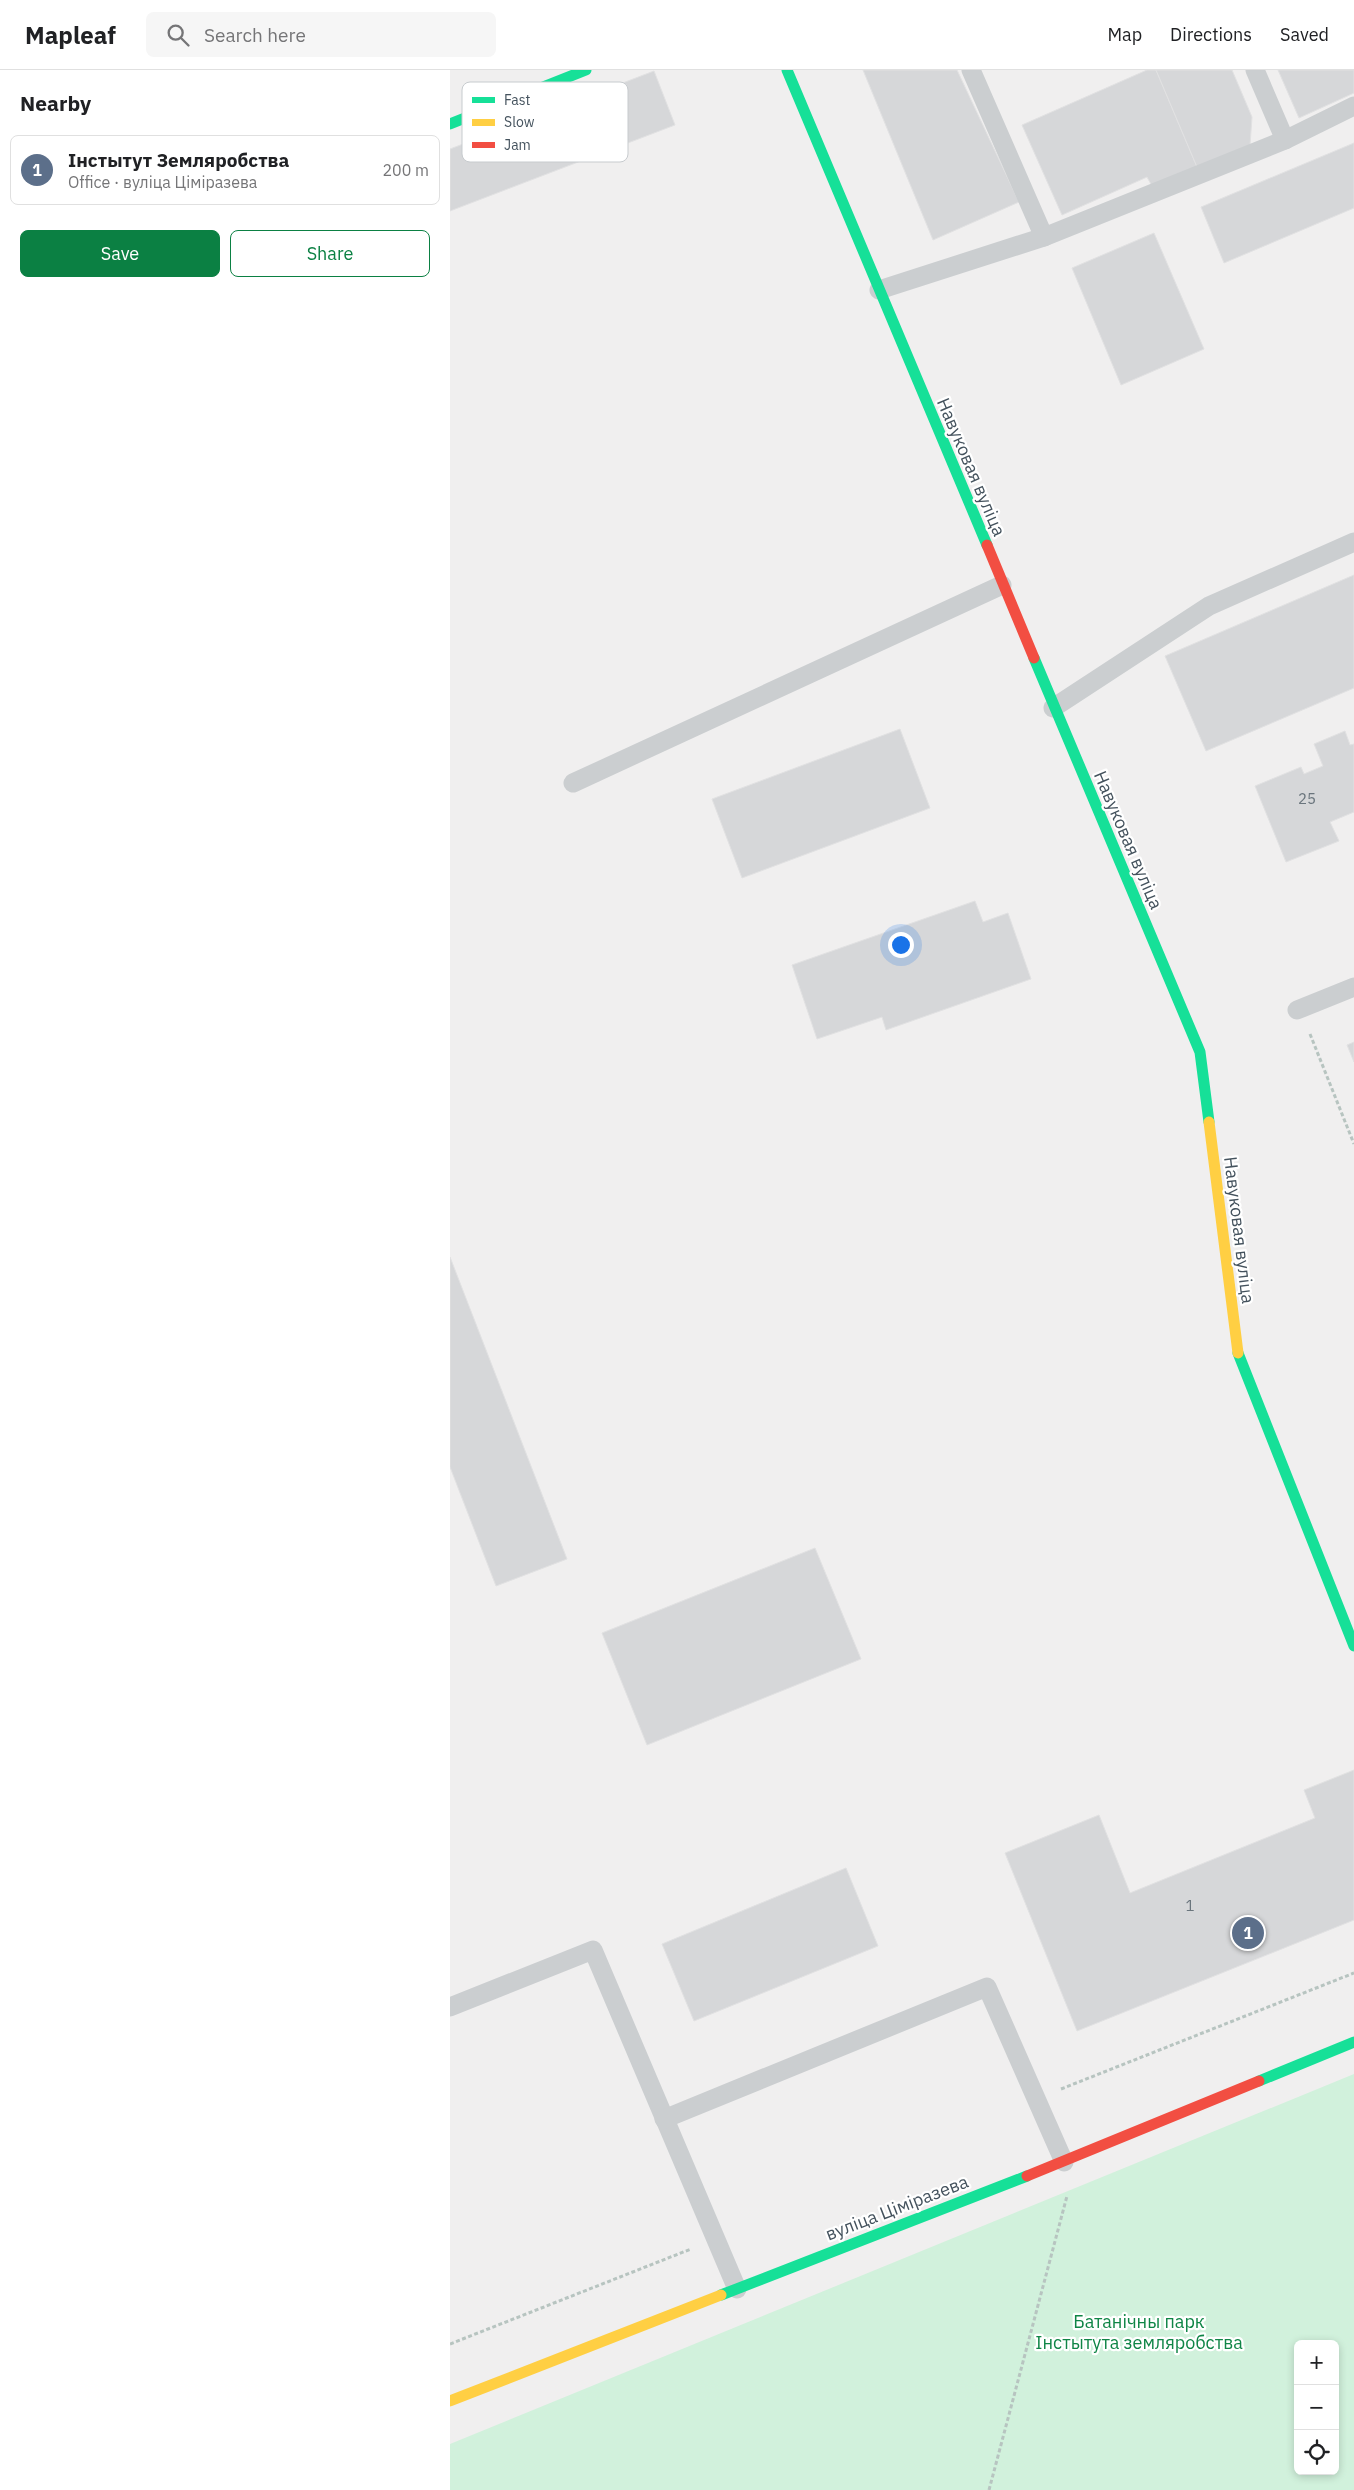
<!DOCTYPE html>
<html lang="en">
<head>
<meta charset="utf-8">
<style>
  :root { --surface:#fff; --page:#f6f6f6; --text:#202124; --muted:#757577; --line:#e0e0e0; --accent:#0b8043 }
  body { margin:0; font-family:"IBM Plex Sans",sans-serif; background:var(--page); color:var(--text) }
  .controls { position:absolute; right:15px; bottom:15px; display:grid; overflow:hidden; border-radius:8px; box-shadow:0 2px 8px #0003 }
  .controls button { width:45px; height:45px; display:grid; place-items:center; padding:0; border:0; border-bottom:1px solid var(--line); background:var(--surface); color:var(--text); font:25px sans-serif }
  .you { position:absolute; left:450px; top:874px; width:18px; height:18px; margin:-12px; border:4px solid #fff; border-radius:50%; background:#1a73e8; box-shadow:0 0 0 8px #1a73e833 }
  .badge { display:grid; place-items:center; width:32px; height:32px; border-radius:50%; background:var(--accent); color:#fff; font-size:16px; font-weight:700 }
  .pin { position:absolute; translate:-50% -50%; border:2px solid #fff; box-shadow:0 1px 5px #0006 }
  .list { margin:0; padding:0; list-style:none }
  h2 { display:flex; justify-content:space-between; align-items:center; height:65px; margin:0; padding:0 20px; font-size:21px }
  h2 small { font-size:16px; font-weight:400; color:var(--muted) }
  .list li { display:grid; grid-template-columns:32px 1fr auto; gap:15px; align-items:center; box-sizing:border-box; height:70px; margin:0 10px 10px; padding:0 10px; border:1px solid var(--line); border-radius:8px }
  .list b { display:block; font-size:19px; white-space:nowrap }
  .list p { margin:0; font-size:16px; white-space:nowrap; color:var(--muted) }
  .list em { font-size:16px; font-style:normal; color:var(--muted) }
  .actions { display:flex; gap:10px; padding:15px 20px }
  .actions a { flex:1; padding:11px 0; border:1px solid var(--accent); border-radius:8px; text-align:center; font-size:18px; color:var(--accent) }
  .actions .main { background:var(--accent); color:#fff }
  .icon { flex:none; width:28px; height:28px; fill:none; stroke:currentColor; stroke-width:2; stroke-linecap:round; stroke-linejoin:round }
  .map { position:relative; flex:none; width:904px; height:2420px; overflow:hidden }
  header { display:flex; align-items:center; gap:30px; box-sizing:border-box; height:70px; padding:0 25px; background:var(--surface); border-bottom:1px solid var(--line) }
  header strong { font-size:24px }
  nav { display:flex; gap:28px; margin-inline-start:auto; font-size:18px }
  .search { width:350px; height:45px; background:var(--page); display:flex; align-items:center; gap:12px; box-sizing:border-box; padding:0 18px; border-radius:8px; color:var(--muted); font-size:19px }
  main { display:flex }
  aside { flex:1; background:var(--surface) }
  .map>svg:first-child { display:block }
  .green { fill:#d1f1dc; fill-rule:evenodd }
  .building { fill:#d6d7d9; stroke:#e1e1e2 }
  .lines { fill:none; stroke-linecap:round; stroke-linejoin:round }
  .path { stroke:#b7c4c0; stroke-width:3; stroke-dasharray:4 2.5; stroke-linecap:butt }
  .lane { stroke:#cbced0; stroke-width:19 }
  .fast { stroke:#16e098; stroke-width:11 }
  .slow { stroke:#ffcf43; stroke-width:11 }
  .jam { stroke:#f24e42; stroke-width:11 }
  .labels { text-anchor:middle; stroke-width:4.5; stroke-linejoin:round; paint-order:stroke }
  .number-label { font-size:15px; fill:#6a757d }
  .street-label { font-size:18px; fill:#44525d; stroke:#fff }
  .park-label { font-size:18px; fill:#0f8546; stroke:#fff }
  .key { fill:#fff; stroke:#c7cbce; stroke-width:1 }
  .key-label { font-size:14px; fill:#44525d }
</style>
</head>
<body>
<header>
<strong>Mapleaf</strong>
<div class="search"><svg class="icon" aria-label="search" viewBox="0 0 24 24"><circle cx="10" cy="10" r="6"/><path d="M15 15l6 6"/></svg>Search here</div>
<nav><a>Map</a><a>Directions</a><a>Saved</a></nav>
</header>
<main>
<aside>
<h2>Nearby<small></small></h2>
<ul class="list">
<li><span class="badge" style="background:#5c6f8a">1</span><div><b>Інстытут Земляробства</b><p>Office · вуліца Ціміразева</p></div><em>200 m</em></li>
</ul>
<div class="actions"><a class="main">Save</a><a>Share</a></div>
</aside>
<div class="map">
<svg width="904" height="2420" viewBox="0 0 904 2420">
  <rect width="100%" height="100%" fill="#f0efef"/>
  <path class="green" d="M 904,2004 L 904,2420 L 0,2420 L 0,2374 ZM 848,2274 L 885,2274 L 885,2401 L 848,2401 Z"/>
  <g class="building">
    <path d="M 413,0 L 507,0 L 569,132 L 483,170 Z"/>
    <path d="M 697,0 L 706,0 L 747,97 L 702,116 L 697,107 L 612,145 L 572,55 Z"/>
    <path d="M 706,0 L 782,0 L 802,47 L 800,75 L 747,97 Z"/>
    <path d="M 828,0 L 904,0 L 904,23 L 849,48 Z"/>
    <path d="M 204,1 L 225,55 L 0,141 L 0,79 Z"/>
    <path d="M 904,73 L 904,138 L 774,193 L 751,137 Z"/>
    <path d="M 704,163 L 754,279 L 671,315 L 622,198 Z"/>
    <path d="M 904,505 L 904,618 L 756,681 L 715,586 Z"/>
    <path d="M 450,659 L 480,738 L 292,808 L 262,729 Z"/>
    <path d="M 895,661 L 900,675 L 904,674 L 904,742 L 880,752 L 889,771 L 836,792 L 805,716 L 851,697 L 854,704 L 873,696 L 864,674 Z"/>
    <path d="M 525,831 L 533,852 L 558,843 L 581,909 L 436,960 L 432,947 L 367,969 L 342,895 Z"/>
    <path d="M 904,972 L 904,992 L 897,975 Z"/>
    <path d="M 0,1187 L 117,1489 L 46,1516 L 0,1397 Z"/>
    <path d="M 365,1478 L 411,1589 L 197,1675 L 152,1563 Z"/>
    <path d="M 904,1700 L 904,1850 L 627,1961 L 555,1783 L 649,1745 L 680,1823 L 865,1748 L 854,1720 Z"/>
    <path d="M 396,1798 L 428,1876 L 244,1951 L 212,1874 Z"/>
  </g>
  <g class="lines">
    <g class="path">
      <path d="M 860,964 L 904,1074"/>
      <path d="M 611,2019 L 904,1903"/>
      <path d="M 0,2274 L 241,2179"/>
      <path d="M 539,2420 L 617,2126"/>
    </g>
    <g class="lane">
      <path d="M 521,0 L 594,167"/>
      <path d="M 805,0 L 835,70"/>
      <path d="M 429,220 L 594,167 L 835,70 L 904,36"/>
      <path d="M 603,638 L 759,536 L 904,472"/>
      <path d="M 123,713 L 552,515"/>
      <path d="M 847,940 L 904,917"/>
      <path d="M 0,1937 L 143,1880 L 287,2219"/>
      <path d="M 214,2049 L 537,1917 L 614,2092"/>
    </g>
    <g class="fast">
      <path d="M 337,0 L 537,475"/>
      <path d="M 0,54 L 136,0"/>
      <path d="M 584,588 L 750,982 L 759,1052"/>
      <path d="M 788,1283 L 904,1576"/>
      <path d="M 809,2011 L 904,1972"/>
      <path d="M 271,2225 L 577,2106"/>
    </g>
    <g class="slow">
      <path d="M 759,1052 L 788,1283"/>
      <path d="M 0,2331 L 271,2225"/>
    </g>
    <g class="jam">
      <path d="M 537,475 L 584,588"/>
      <path d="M 577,2106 L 809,2011"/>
    </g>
  </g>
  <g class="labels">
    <g class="number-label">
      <text x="857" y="734">25</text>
      <text x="740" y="1841">1</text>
    </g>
    <g class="street-label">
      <text transform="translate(521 397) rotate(67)" y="6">Навуковая вуліца</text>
      <text transform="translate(678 770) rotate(67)" y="6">Навуковая вуліца</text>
      <text transform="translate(789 1160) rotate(83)" y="6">Навуковая вуліца</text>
      <text transform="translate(447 2138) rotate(-21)" y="6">вуліца Ціміразева</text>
    </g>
    <g class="park-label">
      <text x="689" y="2258">Батанічны парк<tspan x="689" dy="21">Інстытута земляробства</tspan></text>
    </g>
  </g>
  <rect x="12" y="12" width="166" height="80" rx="8" class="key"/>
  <rect x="22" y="27" width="23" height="6" fill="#16e098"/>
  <rect x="22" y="49" width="23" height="7" fill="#ffcf43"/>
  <rect x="22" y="72" width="23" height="6" fill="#f24e42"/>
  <g class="key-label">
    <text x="54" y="35">Fast</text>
    <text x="54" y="57">Slow</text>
    <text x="54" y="80">Jam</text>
  </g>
</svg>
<div class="controls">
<button>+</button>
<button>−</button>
<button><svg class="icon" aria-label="locate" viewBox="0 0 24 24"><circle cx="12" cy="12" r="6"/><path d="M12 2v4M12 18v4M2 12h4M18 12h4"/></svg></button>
</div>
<div class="you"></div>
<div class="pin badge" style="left:798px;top:1863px;background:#5c6f8a">1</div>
</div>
</main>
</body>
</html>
